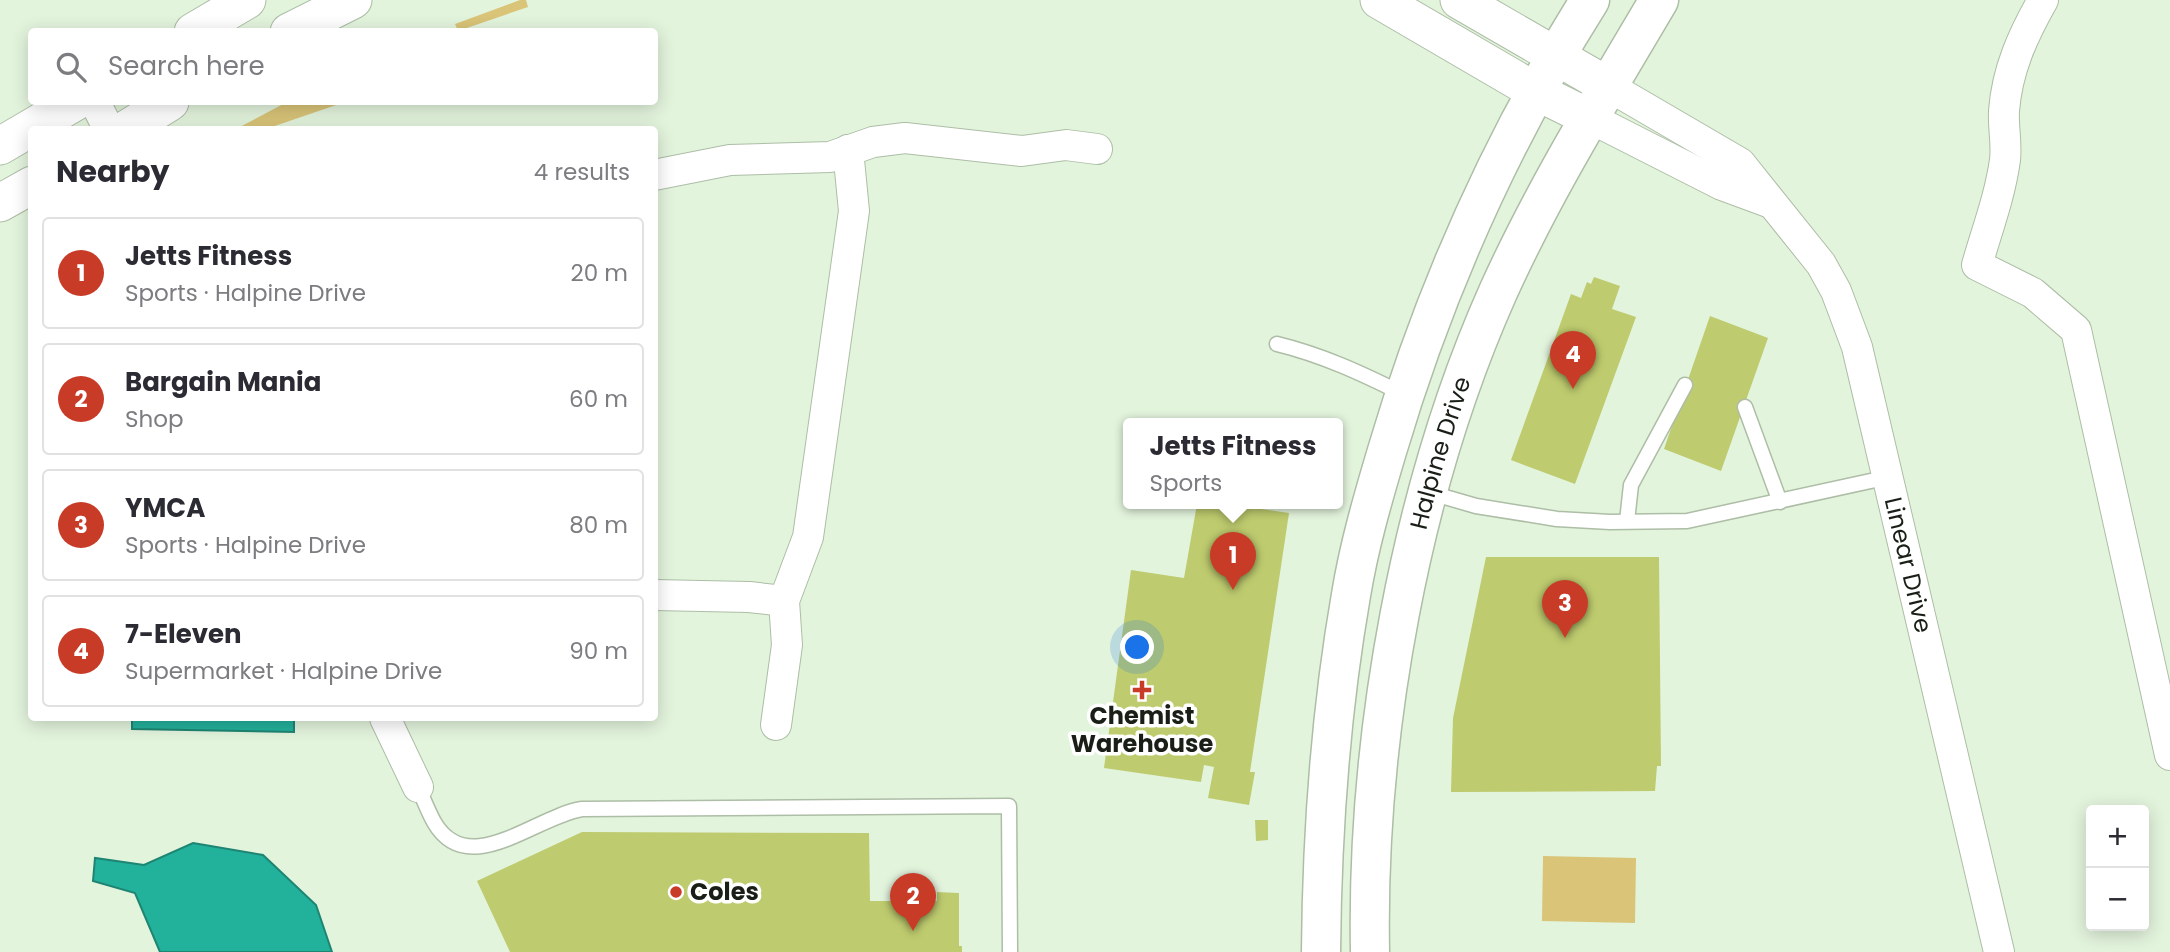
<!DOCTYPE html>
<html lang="en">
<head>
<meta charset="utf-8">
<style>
  :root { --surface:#fff; --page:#f7f7f7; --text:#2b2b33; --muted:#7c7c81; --line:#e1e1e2; --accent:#c73b27 }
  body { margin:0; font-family:Poppins,sans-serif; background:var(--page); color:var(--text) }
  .controls { position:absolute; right:21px; bottom:21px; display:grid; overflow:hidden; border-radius:7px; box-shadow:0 4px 18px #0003 }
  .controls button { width:63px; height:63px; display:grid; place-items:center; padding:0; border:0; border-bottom:2px solid var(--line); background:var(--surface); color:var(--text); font:35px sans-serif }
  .you { position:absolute; left:1138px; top:648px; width:24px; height:24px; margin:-18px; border:5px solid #fff; border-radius:50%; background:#1a73e8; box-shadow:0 0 0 10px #1a73e833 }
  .badge { display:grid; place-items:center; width:46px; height:46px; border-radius:50%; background:var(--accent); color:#fff; font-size:23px; font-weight:700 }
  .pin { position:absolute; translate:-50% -58px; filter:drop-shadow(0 2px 4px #0008) }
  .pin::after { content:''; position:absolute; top:37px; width:24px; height:21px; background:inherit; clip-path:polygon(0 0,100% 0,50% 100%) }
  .popup { position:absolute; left:1123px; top:418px; width:220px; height:91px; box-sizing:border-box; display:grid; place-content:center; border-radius:7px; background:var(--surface); filter:drop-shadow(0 2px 5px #0005); font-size:23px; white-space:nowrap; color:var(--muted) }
  .popup b { font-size:26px; color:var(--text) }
  .popup::after { content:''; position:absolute; left:50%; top:100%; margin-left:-14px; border:14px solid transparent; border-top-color:var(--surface) }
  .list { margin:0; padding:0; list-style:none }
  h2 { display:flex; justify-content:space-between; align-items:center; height:91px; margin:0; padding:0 28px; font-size:30px }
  h2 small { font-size:23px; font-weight:400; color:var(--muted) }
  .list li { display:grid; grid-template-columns:46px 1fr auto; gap:21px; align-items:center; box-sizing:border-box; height:112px; margin:0 14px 14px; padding:0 14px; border:2px solid var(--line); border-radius:7px }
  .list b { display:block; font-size:26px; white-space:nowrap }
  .list p { margin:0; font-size:23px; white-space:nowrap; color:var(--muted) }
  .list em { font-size:23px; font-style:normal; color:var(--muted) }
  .icon { flex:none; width:38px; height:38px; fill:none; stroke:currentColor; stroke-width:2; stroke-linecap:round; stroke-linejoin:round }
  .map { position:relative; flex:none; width:2170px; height:952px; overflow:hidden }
  .search { position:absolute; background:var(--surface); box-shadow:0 4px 18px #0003; left:28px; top:28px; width:630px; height:77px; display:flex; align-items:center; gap:18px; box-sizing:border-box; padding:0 24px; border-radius:7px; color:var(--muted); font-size:26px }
  .panel { position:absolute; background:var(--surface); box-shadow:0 4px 18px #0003; left:28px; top:126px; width:630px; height:595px; border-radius:7px }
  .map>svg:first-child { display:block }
  .green { fill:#d9c478 }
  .water { fill:#22b19b; stroke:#1f8573; stroke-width:2 }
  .building { fill:#becb6e }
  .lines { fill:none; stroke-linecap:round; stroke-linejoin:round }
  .service-casing { stroke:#adbda6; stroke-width:17 }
  .minor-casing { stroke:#adbda6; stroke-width:32 }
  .tertiary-casing { stroke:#adbda6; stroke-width:39 }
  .secondary-casing { stroke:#adbda6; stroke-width:41 }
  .service { stroke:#fff; stroke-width:14 }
  .minor { stroke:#fff; stroke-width:30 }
  .tertiary { stroke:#fff; stroke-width:37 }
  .secondary { stroke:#fff; stroke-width:38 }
  .poi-dot { fill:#c73b27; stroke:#fff; stroke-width:2.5 }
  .labels { text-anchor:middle; stroke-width:7; stroke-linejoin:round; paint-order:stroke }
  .street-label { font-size:24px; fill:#191f17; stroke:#fff }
  .poi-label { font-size:24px; font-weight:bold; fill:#191f17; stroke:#fff }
</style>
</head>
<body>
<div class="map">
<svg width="2170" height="952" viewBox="0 0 2170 952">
  <rect width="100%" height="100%" fill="#e3f4dd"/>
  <g class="green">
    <path d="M 520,0 L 526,0 L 528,7 L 458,31 L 455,24 Z"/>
    <path d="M 287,102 L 345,102 L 266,129 L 236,129 Z"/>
    <path d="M 1543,856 L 1636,858 L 1635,923 L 1542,921 Z"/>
  </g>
  <g class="water">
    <path d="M 132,718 L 294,718 L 294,732 L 132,729 Z"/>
    <path d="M 193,843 L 263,855 L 316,905 L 332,952 L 160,952 L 135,893 L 93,881 L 95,858 L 144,865 Z"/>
  </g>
  <g class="building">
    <path d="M 1594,277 L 1620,286 L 1612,309 L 1636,317 L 1575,484 L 1511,460 L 1571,294 L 1581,298 L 1587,282 L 1591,284 Z"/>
    <path d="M 1710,316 L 1768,338 L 1721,471 L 1664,449 Z"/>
    <path d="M 1197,504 L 1227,504 L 1289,513 L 1250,772 L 1255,772 L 1249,805 L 1208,798 L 1214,767 L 1204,765 L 1201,782 L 1104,768 L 1131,570 L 1184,578 Z"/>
    <path d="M 1486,557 L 1659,557 L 1661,766 L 1657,766 L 1655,791 L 1451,792 L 1453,718 Z"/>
    <path d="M 1255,820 L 1268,820 L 1268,840 L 1256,841 Z"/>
    <path d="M 582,832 L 869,833 L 870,901 L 937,901 L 937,892 L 959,893 L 959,946 L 962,946 L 962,952 L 510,952 L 477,881 Z"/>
  </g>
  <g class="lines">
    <g class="service-casing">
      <g id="service">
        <path d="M 1277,344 C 1322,355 1361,373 1403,394"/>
        <path d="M 1745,407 L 1780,502"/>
        <path d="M 1431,493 L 1476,506 L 1557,519 L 1610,522 L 1687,521 L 1889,477"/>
        <path d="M 1627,521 L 1631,485 L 1685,385"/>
        <path d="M 418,787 C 423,798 428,811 434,822 C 468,881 536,816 582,809 L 1009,806 L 1010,952"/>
      </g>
    </g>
    <g class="minor-casing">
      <g id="minor">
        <path d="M 2043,0 C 2023,35 2007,70 2004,111 C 2003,127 2007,144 2005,160 C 2000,196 1987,230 1977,265 L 2033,293 L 2076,330 L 2170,755"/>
        <path id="s1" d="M 1608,86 L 1740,163 L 1821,264 L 1836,291 L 1857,347 L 1999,952"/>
        <path d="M 95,102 L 109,130"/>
        <path d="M 1590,118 L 1722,185 L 1768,202"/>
        <path d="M 654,175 L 730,160 L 830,157 L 873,142 L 905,138 L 1022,151 L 1066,145 L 1097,149"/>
        <path d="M 654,595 L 749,597 L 784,601"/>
        <path d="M 385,718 L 418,787"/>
        <path d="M 776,725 L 787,645 L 784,601 L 808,537 L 854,211 L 848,150"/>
      </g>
    </g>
    <g class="tertiary-casing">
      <g id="tertiary">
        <path d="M 1379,0 L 1535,91 L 1590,118"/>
        <path d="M 1459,0 L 1608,86"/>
        <path d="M 193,32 L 247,0"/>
        <path d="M 289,32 L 353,0"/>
        <path d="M 125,130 L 170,102"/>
        <path d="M 0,146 L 75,102"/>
        <path d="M 0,203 L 32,185"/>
      </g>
    </g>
    <g class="secondary-casing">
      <g id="secondary">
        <path d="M 1321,952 C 1322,830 1330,715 1351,595 C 1359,546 1373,498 1387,451 C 1434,292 1501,141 1590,0"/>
        <path id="s2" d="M 1370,952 C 1366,737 1410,489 1498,292 C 1544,190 1603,95 1659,0"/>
      </g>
    </g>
    <use href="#service" class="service"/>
    <use href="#minor" class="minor"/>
    <use href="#tertiary" class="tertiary"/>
    <use href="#secondary" class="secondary"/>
  </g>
  <g class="poi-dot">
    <path d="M1138.5 679.5h7v7h7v7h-7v7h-7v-7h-7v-7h7z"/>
    <circle cx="676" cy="892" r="7"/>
  </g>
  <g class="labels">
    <g class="street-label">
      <text dy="8" stroke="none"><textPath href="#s2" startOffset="506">Halpine Drive</textPath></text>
      <text dy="8" stroke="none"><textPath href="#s1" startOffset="597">Linear Drive</textPath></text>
    </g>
    <g class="poi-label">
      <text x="1142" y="724">Chemist<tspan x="1142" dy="28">Warehouse</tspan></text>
      <text x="690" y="900" text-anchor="start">Coles</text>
    </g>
  </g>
</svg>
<div class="controls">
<button>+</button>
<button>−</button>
</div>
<div class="you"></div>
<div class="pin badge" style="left:1233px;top:590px">1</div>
<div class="popup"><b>Jetts Fitness</b>Sports</div>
<div class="pin badge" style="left:913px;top:931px">2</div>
<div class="pin badge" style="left:1565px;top:638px">3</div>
<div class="pin badge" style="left:1573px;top:389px">4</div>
<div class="search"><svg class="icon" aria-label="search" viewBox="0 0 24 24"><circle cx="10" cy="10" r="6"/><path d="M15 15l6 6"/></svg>Search here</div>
<section class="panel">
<h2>Nearby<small>4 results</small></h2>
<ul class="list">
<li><span class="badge">1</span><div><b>Jetts Fitness</b><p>Sports · Halpine Drive</p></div><em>20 m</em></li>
<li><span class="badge">2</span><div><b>Bargain Mania</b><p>Shop</p></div><em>60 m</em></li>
<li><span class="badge">3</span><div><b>YMCA</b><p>Sports · Halpine Drive</p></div><em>80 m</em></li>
<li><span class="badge">4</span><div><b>7-Eleven</b><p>Supermarket · Halpine Drive</p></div><em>90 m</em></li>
</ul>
</section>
</div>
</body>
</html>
